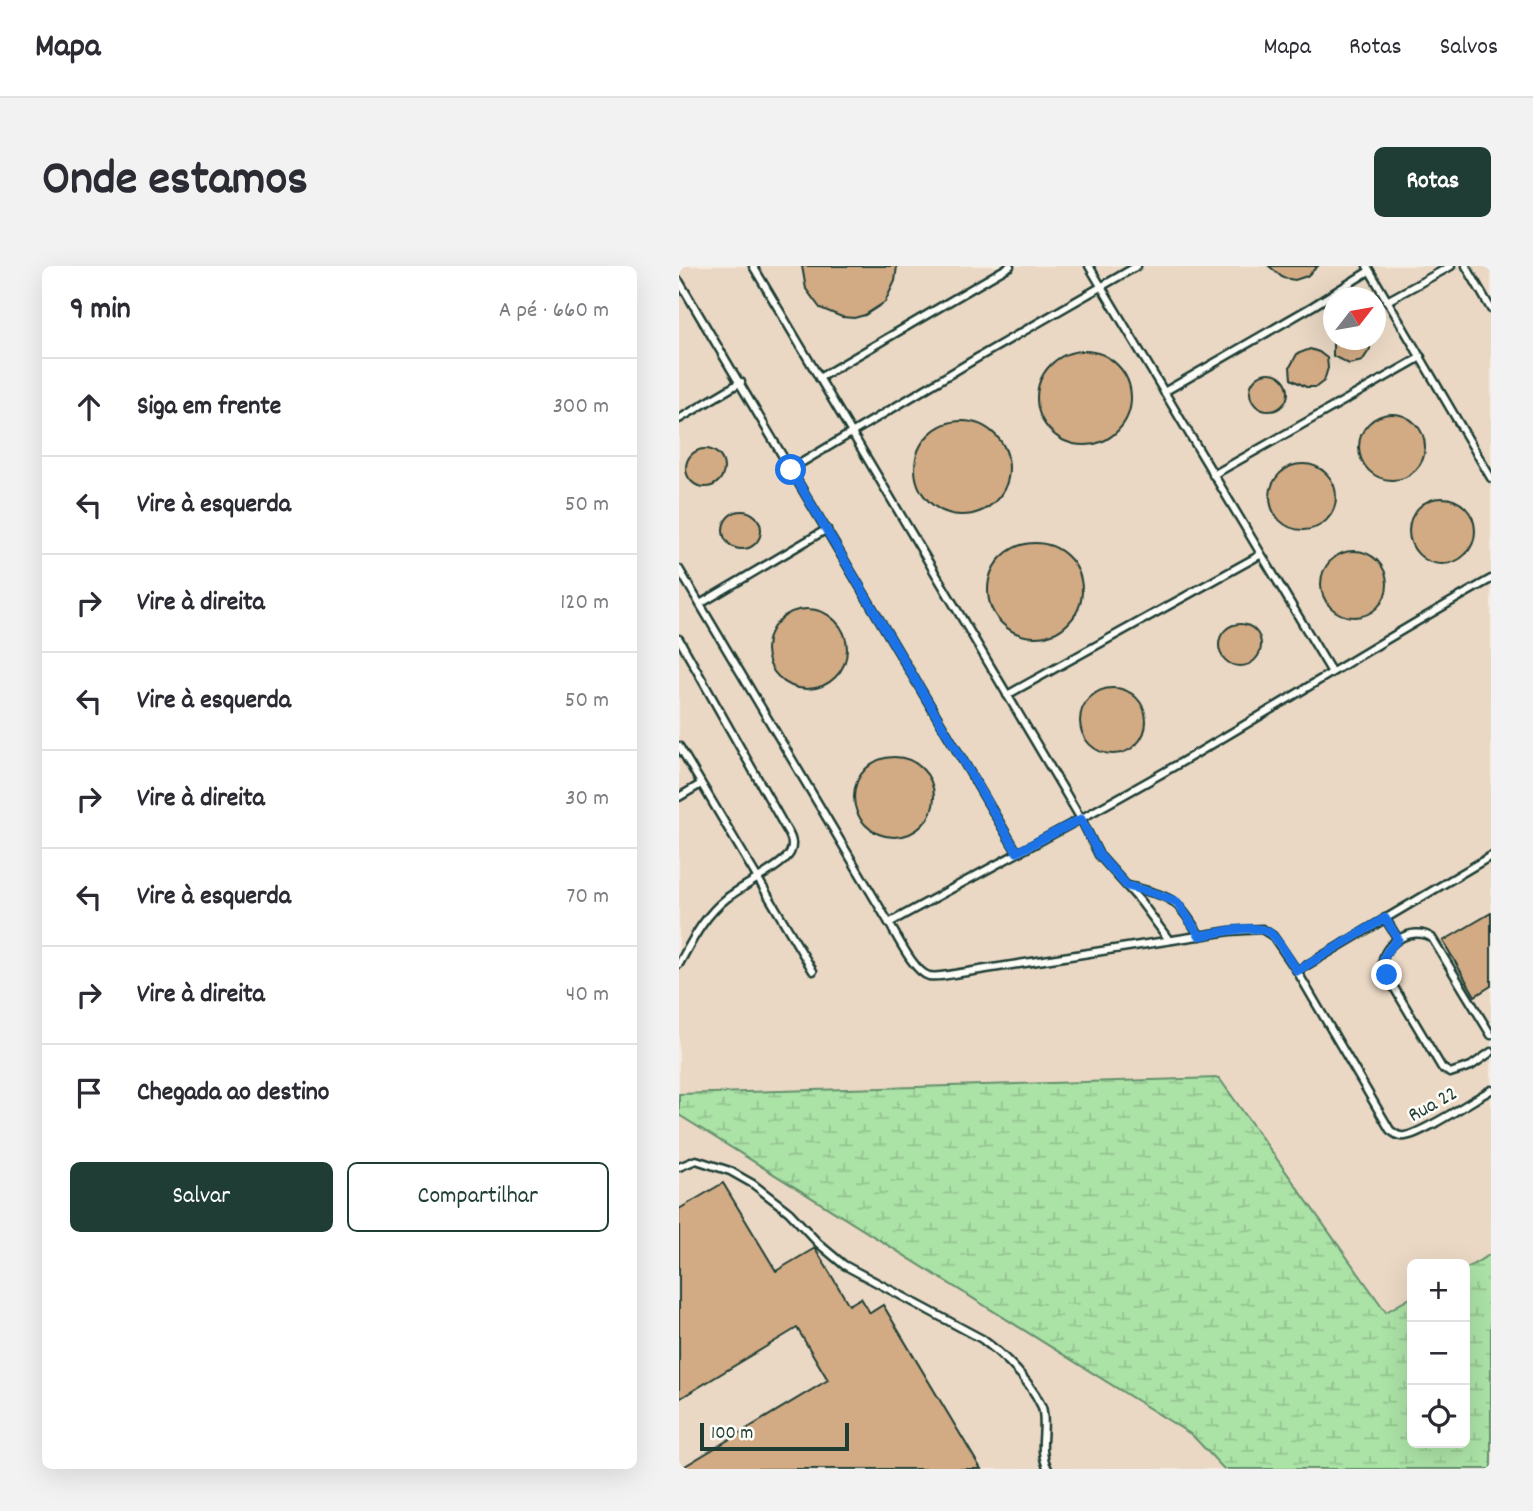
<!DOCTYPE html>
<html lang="pt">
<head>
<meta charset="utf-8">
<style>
  :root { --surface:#fff; --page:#f2f2f3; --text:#2b2b33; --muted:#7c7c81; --line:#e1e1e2; --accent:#1f3d34 }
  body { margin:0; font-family:Dekko,sans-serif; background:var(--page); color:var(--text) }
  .controls { position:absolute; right:21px; bottom:21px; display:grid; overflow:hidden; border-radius:10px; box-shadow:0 7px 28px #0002 }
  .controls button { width:63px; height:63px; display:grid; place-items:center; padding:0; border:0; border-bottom:2px solid var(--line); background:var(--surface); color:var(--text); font:35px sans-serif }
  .compass { position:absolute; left:644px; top:21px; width:63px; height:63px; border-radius:50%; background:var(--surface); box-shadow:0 7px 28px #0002; rotate:59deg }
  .scale { position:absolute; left:21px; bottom:18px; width:149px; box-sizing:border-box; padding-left:7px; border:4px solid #1f3d34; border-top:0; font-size:19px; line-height:24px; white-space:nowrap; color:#1f3d34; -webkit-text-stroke:5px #fdfcf7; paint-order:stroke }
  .stop { position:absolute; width:21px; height:21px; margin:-16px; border:5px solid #1a73e8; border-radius:50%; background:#fff }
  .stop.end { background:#1a73e8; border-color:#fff; box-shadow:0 2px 7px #0008 }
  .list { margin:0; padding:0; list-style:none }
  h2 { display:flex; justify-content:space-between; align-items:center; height:91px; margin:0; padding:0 28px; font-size:30px }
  h2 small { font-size:23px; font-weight:400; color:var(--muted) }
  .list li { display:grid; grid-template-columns:46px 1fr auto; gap:21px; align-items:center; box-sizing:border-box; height:98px; padding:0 28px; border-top:2px solid var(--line) }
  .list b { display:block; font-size:26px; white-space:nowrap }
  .list em { font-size:23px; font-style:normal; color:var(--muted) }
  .actions { display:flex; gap:14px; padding:21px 28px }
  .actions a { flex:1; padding:16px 0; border:2px solid var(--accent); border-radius:10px; text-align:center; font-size:24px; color:var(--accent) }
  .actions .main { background:var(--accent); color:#fff }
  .icon { flex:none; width:38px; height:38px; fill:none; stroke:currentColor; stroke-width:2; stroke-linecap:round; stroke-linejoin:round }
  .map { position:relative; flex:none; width:812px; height:1203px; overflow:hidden; border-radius:10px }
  header { display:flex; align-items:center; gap:42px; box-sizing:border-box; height:98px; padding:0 35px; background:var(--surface); border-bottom:2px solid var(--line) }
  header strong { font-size:33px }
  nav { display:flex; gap:38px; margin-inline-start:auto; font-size:24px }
  .intro { display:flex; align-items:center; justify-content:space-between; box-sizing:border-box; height:168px; padding:0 42px }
  h1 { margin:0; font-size:49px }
  .button { padding:18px 32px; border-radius:10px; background:var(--accent); color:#fff; font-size:24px; font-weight:700 }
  main { display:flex; gap:42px; padding:0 42px }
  aside { flex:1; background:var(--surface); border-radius:10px; box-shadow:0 7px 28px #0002 }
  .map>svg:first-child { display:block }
  .built { fill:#ead8c4; fill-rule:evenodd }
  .wetland { fill:url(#wetland-marsh); stroke:#65906d; stroke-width:2 }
  .building { fill:#d2ab84; stroke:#1f3d34; stroke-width:2 }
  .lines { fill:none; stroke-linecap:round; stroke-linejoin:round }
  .lane-casing { stroke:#1f3d34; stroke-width:11 }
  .lane { stroke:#fdfcf7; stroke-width:6 }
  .route { stroke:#1a73e8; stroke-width:9 }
  .labels { text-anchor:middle; stroke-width:5; stroke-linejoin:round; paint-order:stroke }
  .street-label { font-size:21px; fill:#1f3d34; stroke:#fdfcf7 }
</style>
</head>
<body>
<header>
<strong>Mapa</strong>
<nav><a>Mapa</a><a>Rotas</a><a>Salvos</a></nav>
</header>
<div class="intro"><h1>Onde estamos</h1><a class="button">Rotas</a></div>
<main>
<aside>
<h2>9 min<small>A pé · 660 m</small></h2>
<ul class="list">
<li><svg class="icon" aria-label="ahead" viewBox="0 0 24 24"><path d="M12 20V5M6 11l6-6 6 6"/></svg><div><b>Siga em frente</b></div><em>300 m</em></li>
<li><svg class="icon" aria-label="left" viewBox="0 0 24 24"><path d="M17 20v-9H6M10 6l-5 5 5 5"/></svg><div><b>Vire à esquerda</b></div><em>50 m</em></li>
<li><svg class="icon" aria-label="right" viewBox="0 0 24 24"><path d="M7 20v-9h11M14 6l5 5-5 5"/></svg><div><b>Vire à direita</b></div><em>120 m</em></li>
<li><svg class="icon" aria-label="left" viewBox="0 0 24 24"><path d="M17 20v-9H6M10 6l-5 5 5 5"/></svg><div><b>Vire à esquerda</b></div><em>50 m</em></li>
<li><svg class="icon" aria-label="right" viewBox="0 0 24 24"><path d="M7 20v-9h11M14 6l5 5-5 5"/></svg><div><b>Vire à direita</b></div><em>30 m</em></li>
<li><svg class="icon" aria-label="left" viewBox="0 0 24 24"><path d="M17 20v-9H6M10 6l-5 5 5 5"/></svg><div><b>Vire à esquerda</b></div><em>70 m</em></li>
<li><svg class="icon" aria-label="right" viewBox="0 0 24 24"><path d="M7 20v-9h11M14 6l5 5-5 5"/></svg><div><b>Vire à direita</b></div><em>40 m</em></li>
<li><svg class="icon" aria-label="arrive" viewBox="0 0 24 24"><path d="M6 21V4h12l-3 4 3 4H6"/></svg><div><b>Chegada ao destino</b></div></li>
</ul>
<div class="actions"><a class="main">Salvar</a><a>Compartilhar</a></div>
</aside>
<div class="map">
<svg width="812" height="1203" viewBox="0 0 812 1203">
  <defs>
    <pattern id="wetland-marsh" width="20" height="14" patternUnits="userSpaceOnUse" patternTransform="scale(1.75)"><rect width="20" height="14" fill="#abe2a6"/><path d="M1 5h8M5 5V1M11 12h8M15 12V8" fill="none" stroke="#93c390"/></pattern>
  </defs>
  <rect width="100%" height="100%" fill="#f4ece0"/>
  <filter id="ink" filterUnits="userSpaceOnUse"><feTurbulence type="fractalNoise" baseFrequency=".0143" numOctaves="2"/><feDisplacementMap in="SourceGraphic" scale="14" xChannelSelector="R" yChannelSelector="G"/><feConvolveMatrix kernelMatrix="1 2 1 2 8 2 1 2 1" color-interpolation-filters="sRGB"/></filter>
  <g filter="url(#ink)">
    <g class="built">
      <path d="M 0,0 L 812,0 L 812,988 L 786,1003 L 786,998 L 733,998 L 733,1031 L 707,1046 L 540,812 L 0,828 ZM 654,32 L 696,32 L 696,74 L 654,74 Z"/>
      <path d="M 0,849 L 513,1169 L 545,1203 L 0,1203 Z"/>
    </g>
    <path class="wetland" d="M 540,812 L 707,1046 L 733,1031 L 733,1177 L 786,1177 L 786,1003 L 812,988 L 812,1203 L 545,1203 L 513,1169 L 0,849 L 0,828 Z"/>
    <g class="building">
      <path d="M 123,0 L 218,0 L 216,15 L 206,36 L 186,49 L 175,52 L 163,51 L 141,42 L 127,23 Z"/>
      <path d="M 590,0 L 639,0 L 628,10 L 616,14 L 604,12 Z"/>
      <path d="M 654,74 L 691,74 L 691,83 L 683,95 L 670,98 L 654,90 Z"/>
      <path d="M 631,83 L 640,86 L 648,92 L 649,102 L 645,115 L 637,121 L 627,121 L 612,113 L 611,101 L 618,88 Z"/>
      <circle cx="405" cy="132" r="47"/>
      <circle cx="590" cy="126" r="19"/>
      <circle cx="713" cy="181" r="33"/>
      <circle cx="283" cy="202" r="47"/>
      <circle cx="26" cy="202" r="19"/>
      <circle cx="624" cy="231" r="33"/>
      <circle cx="763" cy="265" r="33"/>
      <circle cx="63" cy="264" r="19"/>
      <circle cx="356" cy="324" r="47"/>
      <circle cx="675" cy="318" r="33"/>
      <circle cx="128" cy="383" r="40"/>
      <circle cx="561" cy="379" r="21"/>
      <circle cx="434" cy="455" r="33"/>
      <circle cx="215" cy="531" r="40"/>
      <path d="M 812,647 L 812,720 L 796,730 L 764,675 Z"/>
      <path d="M 44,917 L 97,1005 L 136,982 L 170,1039 L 182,1032 L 191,1047 L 204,1039 L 302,1203 L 1,1203 L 149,1114 L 118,1062 L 0,1133 L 0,943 Z"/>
    </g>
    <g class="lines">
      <g class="lane-casing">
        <g id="lane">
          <path d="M 74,0 L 402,553 L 420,589 L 462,636 L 490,674"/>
          <path d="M 410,0 L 652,405"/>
          <path d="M 688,0 L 812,212"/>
          <path d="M 787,0 L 812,43"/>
          <path d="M 0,15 L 338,586"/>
          <path d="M 708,35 L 772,0"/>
          <path d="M 140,112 L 331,0"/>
          <path d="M 485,126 L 634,40 L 690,5"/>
          <path d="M 0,153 L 62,116"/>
          <path d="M 112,203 L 298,92 L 458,0"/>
          <path d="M 534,209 L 742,91"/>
          <path d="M 0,303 L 210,657 C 218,670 235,706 250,710 C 261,712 277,707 288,706 L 551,665 L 583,663 L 594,670 L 618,705 L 711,864 C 716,868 720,871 726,870 C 743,868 794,834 812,824"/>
          <path d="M 21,338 L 148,263"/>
          <path d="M 0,373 L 106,561 C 111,569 116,577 111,587 C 103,601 63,620 48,632 C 25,650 14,673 0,698"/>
          <path d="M 328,429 L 581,289"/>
          <path d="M 0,480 L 134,705"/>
          <path d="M 0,531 L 22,518"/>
          <path d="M 450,620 C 494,632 496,630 521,670"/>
          <path d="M 706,652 L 719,673"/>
          <path d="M 210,657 C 315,599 422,544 525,483 C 621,427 715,367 812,313"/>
          <path d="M 618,705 L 812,590"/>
          <path d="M 812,769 L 753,672 C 734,658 699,679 704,703 L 763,802 L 771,807 L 792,800 L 812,786"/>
          <path d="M 0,901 L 17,894 L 51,905 L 74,918 L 110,946 L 140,978 L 165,999 L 303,1073 C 327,1091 350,1113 363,1141 C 369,1162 358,1182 369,1203"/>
        </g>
      </g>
      <use href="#lane" class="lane"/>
    </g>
  </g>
  <g class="lines" filter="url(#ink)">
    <path class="route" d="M 112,204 L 338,586 L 402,553 L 420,589 L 448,620 L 478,628 L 498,636 L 521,670 C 538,667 579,656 592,668 C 602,677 610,693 618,705 L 706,652 L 719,673 C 708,685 699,693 708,709"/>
  </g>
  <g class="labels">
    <g class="street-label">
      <text transform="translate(753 837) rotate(-29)" y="7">Rua 22</text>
    </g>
  </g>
</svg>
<div class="controls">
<button>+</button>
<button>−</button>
<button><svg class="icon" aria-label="locate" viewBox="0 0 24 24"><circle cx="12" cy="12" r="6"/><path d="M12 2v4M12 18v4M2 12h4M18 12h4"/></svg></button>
</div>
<svg class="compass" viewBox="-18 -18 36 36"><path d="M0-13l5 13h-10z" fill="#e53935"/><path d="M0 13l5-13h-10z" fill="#7c7c81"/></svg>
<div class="scale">100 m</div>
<div class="stop" style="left:112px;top:204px"></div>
<div class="stop end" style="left:708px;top:709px"></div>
</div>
</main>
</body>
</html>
